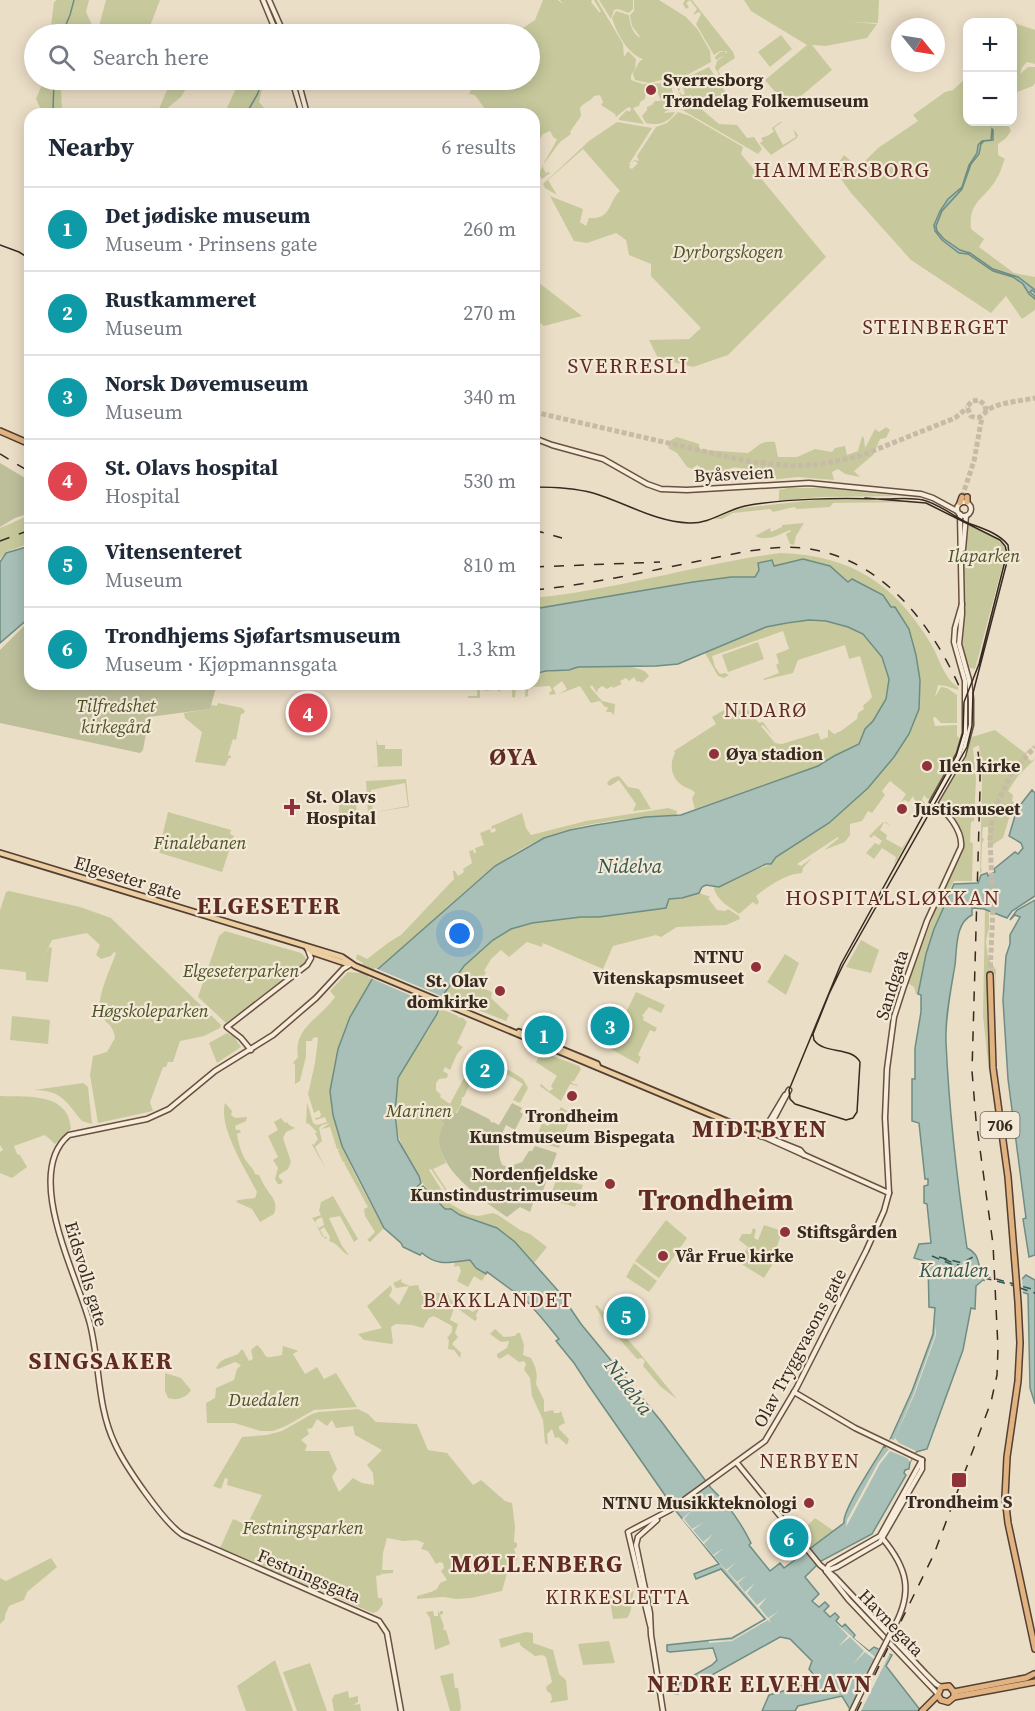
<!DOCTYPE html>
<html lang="en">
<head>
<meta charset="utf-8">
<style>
  :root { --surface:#fff; --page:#f2f2f3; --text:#1f2937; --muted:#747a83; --line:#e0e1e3; --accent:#7c3aed }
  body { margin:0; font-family:"Source Serif 4",serif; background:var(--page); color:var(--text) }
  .controls { position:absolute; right:18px; top:18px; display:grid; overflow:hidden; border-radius:12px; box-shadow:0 3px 15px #0003 }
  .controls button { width:54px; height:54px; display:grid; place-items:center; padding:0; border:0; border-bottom:2px solid var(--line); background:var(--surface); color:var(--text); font:30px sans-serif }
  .compass { position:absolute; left:891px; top:18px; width:54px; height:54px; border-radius:50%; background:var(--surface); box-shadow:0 3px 15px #0003; rotate:120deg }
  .you { position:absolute; left:460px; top:934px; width:21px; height:21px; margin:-15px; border:4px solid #fff; border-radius:50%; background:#1a73e8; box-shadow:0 0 0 9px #1a73e833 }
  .badge { display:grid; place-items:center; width:39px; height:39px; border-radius:50%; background:var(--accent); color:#fff; font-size:20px; font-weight:700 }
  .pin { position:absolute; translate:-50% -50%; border:3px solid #fff; box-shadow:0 2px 6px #0006 }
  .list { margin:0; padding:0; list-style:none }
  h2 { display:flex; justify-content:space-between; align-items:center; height:78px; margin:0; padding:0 24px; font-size:26px }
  h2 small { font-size:20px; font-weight:400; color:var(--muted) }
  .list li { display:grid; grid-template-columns:39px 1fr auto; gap:18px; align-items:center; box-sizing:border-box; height:84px; padding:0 24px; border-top:2px solid var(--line) }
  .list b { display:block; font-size:22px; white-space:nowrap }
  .list p { margin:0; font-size:20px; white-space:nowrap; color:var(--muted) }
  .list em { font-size:20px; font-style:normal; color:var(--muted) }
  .icon { flex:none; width:33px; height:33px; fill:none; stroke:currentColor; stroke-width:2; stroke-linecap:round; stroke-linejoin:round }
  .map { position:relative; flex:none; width:1035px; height:1711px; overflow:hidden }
  .search { position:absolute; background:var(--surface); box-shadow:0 3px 15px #0003; left:24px; top:24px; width:516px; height:66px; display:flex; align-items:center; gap:15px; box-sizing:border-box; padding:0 21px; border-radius:33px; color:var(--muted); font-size:22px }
  .panel { position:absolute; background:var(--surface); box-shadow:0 3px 15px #0003; left:24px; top:108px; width:516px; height:582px; border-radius:18px }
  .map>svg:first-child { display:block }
  .green { fill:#c7c99c; fill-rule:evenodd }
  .cemetery { fill:#bdbe9a }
  .water { fill:#a8c0b7; stroke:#6f8d83; stroke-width:1.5 }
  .pier { fill:#ebdec7 }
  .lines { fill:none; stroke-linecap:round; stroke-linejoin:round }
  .stream { stroke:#6f8d83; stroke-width:1.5 }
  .ferry { stroke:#315650; stroke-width:1.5; stroke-dasharray:8 6; stroke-linecap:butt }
  .trunk-tunnel { stroke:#c7baa6; stroke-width:5; stroke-dasharray:5 2.5; stroke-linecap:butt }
  .secondary-casing { stroke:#685141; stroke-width:7 }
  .primary-casing { stroke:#543f32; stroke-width:8 }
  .trunk-casing { stroke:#543f32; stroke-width:8 }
  .secondary { stroke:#f7ecda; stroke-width:4 }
  .primary { stroke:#ebcfa2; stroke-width:4.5 }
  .trunk { stroke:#e0b380; stroke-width:5 }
  .tram { stroke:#372a20; stroke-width:1.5 }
  .rail { stroke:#372a20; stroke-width:1.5; stroke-dasharray:10 10; stroke-linecap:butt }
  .secondary-bridge-casing { stroke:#685141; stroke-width:7; stroke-linecap:butt }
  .secondary-bridge { stroke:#f7ecda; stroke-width:4 }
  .poi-dot { fill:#91323a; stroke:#f3e9d6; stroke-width:2 }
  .labels { text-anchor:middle; stroke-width:4.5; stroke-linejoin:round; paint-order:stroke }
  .shield { fill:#f3e9d6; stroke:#6f6357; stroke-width:1.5 }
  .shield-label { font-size:16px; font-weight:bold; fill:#372a20 }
  .poi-label { font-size:18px; font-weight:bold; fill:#372a20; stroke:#f3e9d6; text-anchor:start }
  .park-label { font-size:18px; font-style:italic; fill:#4b5228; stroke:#f3e9d6 }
  .street-label { font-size:18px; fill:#372a20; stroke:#f3e9d6 }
  .neighbourhood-label { font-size:20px; letter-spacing:1.5px; fill:#612b23; stroke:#f3e9d6 }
  .water-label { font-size:20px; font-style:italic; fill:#315650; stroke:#f3e9d6 }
  .quarter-label { font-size:21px; letter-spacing:1.5px; fill:#612b23; stroke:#f3e9d6 }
  .district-label { font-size:24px; font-weight:bold; letter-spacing:1.5px; fill:#612b23; stroke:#f3e9d6 }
  .town-label { font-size:30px; font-weight:bold; fill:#612b23; stroke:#f3e9d6 }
</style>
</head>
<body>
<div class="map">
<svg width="1035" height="1711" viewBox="0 0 1035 1711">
  <rect width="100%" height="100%" fill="#ebdec7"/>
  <g class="green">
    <path d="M 57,0 L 89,0 L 86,12 L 93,27 L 83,34 L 50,34 L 54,2 Z"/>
    <path d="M 106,0 L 160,0 L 147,34 L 97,34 Z"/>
    <path d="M 543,0 L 558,0 L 563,4 L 560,0 L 592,0 L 591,2 L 599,12 L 601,12 L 594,0 L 597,0 L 623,44 L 624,57 L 628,51 L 636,59 L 635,70 L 631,75 L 631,80 L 643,84 L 670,83 L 673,93 L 673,105 L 663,105 L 673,107 L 663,113 L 675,112 C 669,123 657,126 646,123 L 642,116 L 647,110 L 647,107 L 652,105 L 655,101 L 661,101 L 656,89 L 646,91 L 645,99 L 640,102 L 639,106 L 633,108 L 644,124 L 619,120 L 619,118 L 627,110 L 629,112 L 631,110 L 630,107 L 627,108 L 616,117 L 615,114 L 601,105 L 603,102 L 600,95 L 594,96 C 591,101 584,102 580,108 L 581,116 L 570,132 L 571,134 L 560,142 L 543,165 L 543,168 L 546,173 L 549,172 L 550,173 L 542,179 L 539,175 C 543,162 551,152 557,139 L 554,138 L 550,131 L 543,134 L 540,139 L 537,139 L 535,136 L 539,131 L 534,131 L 534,114 L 479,114 L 485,113 L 485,109 L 475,95 L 469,94 L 473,85 L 467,80 L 530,80 L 530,34 L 514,34 L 535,20 Z"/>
    <path d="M 599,0 L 633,0 L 633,9 L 629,13 L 618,9 L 614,10 L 611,19 Z"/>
    <path d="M 634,0 L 659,0 L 686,17 L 698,30 L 710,51 L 711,62 L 676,81 L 661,80 L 649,83 L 635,80 L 633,74 L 639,62 L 643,59 C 628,54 617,34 612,18 L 616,11 L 629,15 C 630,24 632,34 641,38 L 632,26 L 630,15 L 634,11 Z"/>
    <path d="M 685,0 L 692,0 L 733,52 L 735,58 L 720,68 L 718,71 L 729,88 L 726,86 L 715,68 L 717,61 L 725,55 L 716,60 L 715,57 L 720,52 L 725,51 L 726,54 L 727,51 L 720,51 L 714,55 L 696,24 L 701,14 L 699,12 L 693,15 L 697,9 L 690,0 L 686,3 L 689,7 L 686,9 L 683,4 Z"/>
    <path d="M 744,0 L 879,0 L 878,23 L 850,22 L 877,24 L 867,38 L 826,46 L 812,45 L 832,70 L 788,107 L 765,80 L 807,45 L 751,11 Z"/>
    <path d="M 1012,22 L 1035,30 L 1035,64 L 1027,62 L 1022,67 L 1020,74 L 1028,67 L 1035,67 L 1035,83 L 1033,86 L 1015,93 L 1013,97 L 1014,80 Z"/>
    <path d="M 781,35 L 792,49 L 770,67 L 758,52 Z"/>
    <path d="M 709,67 L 726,93 L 725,98 L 707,108 L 681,98 L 679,92 L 680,92 L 682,95 L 685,94 L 682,84 L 678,85 L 680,90 L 678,91 L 677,82 Z"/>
    <path d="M 967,77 L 968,122 L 1007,122 L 1011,131 L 1006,138 L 998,144 L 998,155 L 1005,159 C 1002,165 1001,172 997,178 C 986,199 968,200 971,229 L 984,239 L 979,247 L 1014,273 L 1035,277 L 1035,290 L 1018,277 L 993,269 L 967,251 L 960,250 L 944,239 L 937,231 L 936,226 L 942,211 L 962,189 L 971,164 L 979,154 L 980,145 L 984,140 L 978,145 L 977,153 L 970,162 L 962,187 L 948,199 L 941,209 L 934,225 L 935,231 L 942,241 L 959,253 L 968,254 L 993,271 L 1013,277 L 1023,284 L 1035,299 L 1035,310 L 1022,319 L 1006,296 L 991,313 L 911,260 L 851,193 L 834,169 L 844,155 L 857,166 L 862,164 L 878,148 L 918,121 L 913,115 L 945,92 L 953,90 Z"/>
    <path d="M 44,80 L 68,80 L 61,89 L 62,114 L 43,114 L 36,99 Z"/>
    <path d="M 171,80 L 191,80 L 181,97 L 160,114 L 157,114 Z"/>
    <path d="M 240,80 L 264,80 L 259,102 L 264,108 L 259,114 L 224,114 Z"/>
    <path d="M 680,101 L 700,108 L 719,124 L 737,125 L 747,138 L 754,137 L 762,149 L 758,154 L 679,108 L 677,104 Z"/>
    <path d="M 678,112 L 690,116 L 743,147 L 741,154 L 826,257 L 728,355 L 693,367 L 658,358 L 649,340 L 689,339 L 701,328 L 651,276 L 651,264 L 629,255 L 626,240 L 616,233 L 587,243 L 574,241 L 550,196 L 583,209 L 580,222 L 586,226 L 589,218 C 612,220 608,201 620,191 L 583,149 L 548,180 L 557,195 L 545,188 L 543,184 L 589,141 L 617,122 L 652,128 L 629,164 L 631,164 L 629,167 L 632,169 L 638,163 L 635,161 L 631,163 L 635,160 L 639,161 L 637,156 L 656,127 L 667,123 Z"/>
    <path d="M 780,122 L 782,122 L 774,128 L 783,145 L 796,137 L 793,129 L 798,135 L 797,138 L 771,155 L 760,143 L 763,141 L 761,138 L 769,135 L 773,132 L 774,132 L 772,128 Z"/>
    <path d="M 534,279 L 582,316 L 544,326 L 534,318 Z"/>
    <path d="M 886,427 L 890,430 L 886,438 L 880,439 L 873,455 L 854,471 L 860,477 L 845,474 L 838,469 L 832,472 L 834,480 L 798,477 L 759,481 L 760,470 C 754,467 751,470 746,469 C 738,468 735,466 727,470 L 727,474 L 733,477 L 696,484 L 702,478 L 700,467 L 697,465 L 692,469 L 687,467 L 677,453 L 668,448 L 671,440 L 677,437 L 699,444 L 699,449 L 706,450 L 748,453 C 760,445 759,441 775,442 L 778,457 L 797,457 L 815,449 L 832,452 L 835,448 L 845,446 L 847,455 L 858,451 L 862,436 L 864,438 L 865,448 L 875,429 L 879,432 Z"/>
    <path d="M 788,488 L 824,488 L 899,496 L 819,497 L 779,501 L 779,490 Z"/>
    <path d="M 815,500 L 865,500 L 916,502 L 833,503 L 830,507 L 797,509 L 794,507 L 773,512 L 770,509 L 733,513 L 722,519 L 714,519 L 741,508 Z"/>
    <path d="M 30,515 L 30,543 L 6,552 L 0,559 L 0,528 Z"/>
    <path d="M 804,523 L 796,536 L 794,545 L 790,544 L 786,534 L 791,531 L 790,530 C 778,535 767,542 755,536 L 770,528 L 771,532 L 782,527 L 782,525 Z"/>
    <path d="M 969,525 C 982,530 1004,538 1006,553 L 975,669 L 967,667 L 960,640 L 964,608 L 964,555 Z"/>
    <path d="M 780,553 C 851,555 895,584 931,644 C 939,657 944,679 958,687 L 958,690 L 946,686 L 938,685 L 935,697 L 941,687 L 947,688 L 957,695 L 957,723 L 941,723 L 935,717 L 933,718 L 935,726 L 957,725 L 957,736 L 961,740 L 954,759 L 932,798 L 927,799 L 924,795 L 922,800 L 925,803 L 925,807 L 915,801 L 913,796 L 909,802 L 904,800 L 899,805 L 906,794 L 890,781 L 882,791 L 885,795 L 872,813 L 868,811 L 862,821 L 850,824 L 850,835 L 845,842 L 824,850 L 839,838 L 838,837 L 797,864 L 801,866 L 812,858 L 803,868 L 802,873 C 789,873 769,885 756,896 L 759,902 L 757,905 L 753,902 L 739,914 C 728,906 717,901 713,886 L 771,864 L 776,857 L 829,823 L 872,782 L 912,727 L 919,709 L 920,680 L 916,655 L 891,608 L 849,582 L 830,566 L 787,564 L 773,566 L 758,563 L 759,570 L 755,577 L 731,577 L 693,582 L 534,609 L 534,598 C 617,590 698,564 780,553 Z"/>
    <path d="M 809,620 L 826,621 L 848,627 L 863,634 L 882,657 L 889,679 L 886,699 L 873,721 L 865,729 L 859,744 L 834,756 L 818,766 L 695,809 L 692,798 L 695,793 C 691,788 688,789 683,786 C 671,778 669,765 675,753 L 674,751 L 716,724 L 712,717 L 729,707 L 736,710 L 748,710 L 759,723 L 763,722 L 773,736 L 763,725 L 761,726 L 775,743 L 782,744 L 818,733 L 821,740 L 828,737 L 828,729 L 834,734 L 841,731 L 857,719 L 858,713 L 864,709 L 863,706 C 866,703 871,699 872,697 L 860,656 L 849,659 L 845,645 L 798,660 L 793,673 L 764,680 L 763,679 L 779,673 L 776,665 L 779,663 L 776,654 L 789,649 L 783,631 L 712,656 L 715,667 L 720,674 L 725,673 L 729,675 L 724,678 L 718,676 L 705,653 L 766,627 Z"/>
    <path d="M 758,642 L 764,659 L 728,672 L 722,655 Z"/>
    <path d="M 628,665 C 635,670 644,667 649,676 L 642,683 L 639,681 L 637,682 L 634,677 L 629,681 L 626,678 L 620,681 L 622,684 L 613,688 L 612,686 L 607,689 L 602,686 L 598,689 L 597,693 L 592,685 L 590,687 L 602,701 L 615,704 L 614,715 L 611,712 L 606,712 L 608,707 L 605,707 L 600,701 L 591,703 L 580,686 L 559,694 L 567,689 L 562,681 L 553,688 L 556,694 L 550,695 L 549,692 L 552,691 L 550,686 L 533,687 L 532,689 L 530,687 L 528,690 L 528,696 L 525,697 L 525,690 L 520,690 L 520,688 L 516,689 L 515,698 L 512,697 L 512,684 L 534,684 L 534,674 C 547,672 563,670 575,667 C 592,664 611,666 628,665 Z"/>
    <path d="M 403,684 L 502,684 L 500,692 L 496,689 L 486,691 L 482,689 L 480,690 L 480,698 L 468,698 L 468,696 L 477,696 L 477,690 L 417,690 L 415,688 L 411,690 L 410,687 L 403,689 Z"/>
    <path d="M 218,703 L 242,708 L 245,711 L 243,714 L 241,714 L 236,740 L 233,739 L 228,755 L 231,756 L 231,758 L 229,758 L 225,766 L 195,762 L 202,732 L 185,718 L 184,713 L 210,709 L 211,705 L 217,706 Z"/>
    <path d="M 995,730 L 1025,753 L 1035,745 L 1025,755 L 1031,761 L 1035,759 L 1018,776 L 1008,791 L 1013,795 L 1012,801 L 1014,802 L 1003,838 L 988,848 L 988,827 L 983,827 L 982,837 L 984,839 L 982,844 L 981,868 L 982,871 L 980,874 L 982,780 L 979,745 L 973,748 L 976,779 L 974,821 L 971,822 L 970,842 L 973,843 L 972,881 L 954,881 L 950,889 L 950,892 L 934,929 L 926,954 L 918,994 L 916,994 L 914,987 L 908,983 L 937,906 L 964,848 C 966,824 940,817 940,798 L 972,737 Z"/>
    <path d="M 376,739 L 378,745 L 385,745 L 385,749 L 402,749 L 402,766 L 373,767 L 378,766 Z"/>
    <path d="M 619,776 L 628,787 L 639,789 L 651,809 L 633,811 L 636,804 L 619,780 L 610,786 L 607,784 L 607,787 C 606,780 613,777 619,776 Z"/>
    <path d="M 406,779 L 409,807 L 375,812 L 408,806 L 405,783 L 371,790 L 373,813 L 368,814 L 366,781 Z"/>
    <path d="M 355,792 L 357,817 L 340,821 L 338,793 Z"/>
    <path d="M 668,808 L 677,811 L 676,815 C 634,817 582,822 544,838 C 499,857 466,891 430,923 C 413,939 395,953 378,969 C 372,977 369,985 365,993 C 358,1005 350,1016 345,1029 C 313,1108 347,1161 384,1228 L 370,1242 L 367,1240 L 375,1232 L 365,1216 L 364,1209 L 368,1207 L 344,1163 L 346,1162 L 343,1162 L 338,1151 L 339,1149 L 337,1149 L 330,1127 L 321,1129 L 322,1134 L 321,1129 L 330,1123 L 322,1125 L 319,1128 L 322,1141 L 315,1147 L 326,1169 L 311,1143 L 314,1145 L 318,1139 L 315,1133 L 317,1132 L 308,1123 L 306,1124 L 307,1102 L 313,1123 L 317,1125 L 327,1122 L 325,1117 L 316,1120 L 315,1118 L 320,1117 L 321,1114 L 319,1110 L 314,1113 L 308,1094 L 315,1063 L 318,1039 L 317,1037 L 313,1038 L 312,1041 L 306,1041 L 306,1056 L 300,1081 L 295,1084 L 295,1065 L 293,1063 L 298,1057 C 293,1027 320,1019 335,997 L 330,991 L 348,972 L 359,973 L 363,963 L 356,959 L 357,954 L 367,959 C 378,951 389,941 401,935 L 454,879 L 453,871 L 455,871 L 458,876 L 464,872 L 463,869 L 472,863 L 469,851 L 473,850 L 474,853 L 476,853 L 475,848 L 484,845 L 480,833 L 490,829 L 491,833 L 496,831 L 495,828 L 491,829 L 492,826 L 522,813 L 526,828 L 531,835 L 586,821 Z"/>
    <path d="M 168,812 L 231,830 L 230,834 L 234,836 L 222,872 L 160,853 L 159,850 Z"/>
    <path d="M 883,822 L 886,822 L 891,826 L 884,822 L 880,830 L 887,835 L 886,839 L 902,848 L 912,833 L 894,865 L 896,857 L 882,848 L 874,859 L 866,853 L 875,843 L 879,845 L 882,841 L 874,835 L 871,838 L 869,836 Z"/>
    <path d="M 9,891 L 80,907 L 111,918 L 221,1025 L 220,1028 L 204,1036 L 180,1041 L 173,1062 L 168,1062 L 166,1067 L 163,1067 L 150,1102 L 153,1111 L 98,1123 L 90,1075 L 93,1056 L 107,1052 L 115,1038 C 113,1022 104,1024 101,1014 C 95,999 111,968 116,953 L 114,952 L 111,956 L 101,959 L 96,955 L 100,945 L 87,933 L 52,940 L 41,963 L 49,947 L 52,948 L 48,982 L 26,980 L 26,972 L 0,969 L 0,910 L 6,892 Z"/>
    <path d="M 699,893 L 711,897 L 708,898 L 717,910 L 725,911 L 728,909 L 739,916 L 740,919 L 726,925 L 677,927 L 661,937 L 656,935 L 613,946 L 603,969 L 543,943 L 542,947 L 527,942 L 509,957 L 501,950 L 491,959 L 484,971 L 486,972 L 480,987 L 492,992 L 491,998 L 509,1015 L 506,1021 L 443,996 L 464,966 L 493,940 L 511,929 L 532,923 L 581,917 L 599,917 L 666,908 L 669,899 L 682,898 Z"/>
    <path d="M 985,910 L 989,911 L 989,928 L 986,941 L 988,958 L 996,970 L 993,1030 L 995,975 L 993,972 L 988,972 L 986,975 L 988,976 L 991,1070 L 989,1071 L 983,1016 Z"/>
    <path d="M 225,931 L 301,953 L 305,957 L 307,962 L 226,1023 L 198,997 L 219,936 Z"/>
    <path d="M 861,940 L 879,950 L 871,973 L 846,967 Z"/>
    <path d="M 785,954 L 799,963 L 786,995 L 767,982 Z"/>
    <path d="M 636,992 L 665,1005 L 661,1013 L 649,1007 L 642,1016 L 644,1017 L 643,1020 L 657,1028 L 655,1032 L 650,1030 L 638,1055 L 641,1057 L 638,1064 L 609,1048 Z"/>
    <path d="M 439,1008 L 458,1016 L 458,1017 L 463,1018 L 467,1022 L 457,1043 L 463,1047 L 457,1054 L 450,1070 L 445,1067 L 443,1071 L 448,1074 L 447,1078 L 439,1079 L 436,1083 L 436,1090 L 441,1095 L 440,1097 L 450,1104 L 465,1076 L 472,1079 L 464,1097 L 462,1097 C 461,1118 439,1120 440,1144 C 440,1151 444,1157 446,1163 L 433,1169 L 456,1204 L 453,1202 L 431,1169 L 429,1170 L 443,1192 L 441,1194 L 449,1203 L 468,1214 L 478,1216 L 493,1213 L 498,1215 L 520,1230 L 530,1234 L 547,1247 L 534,1263 L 515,1242 L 497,1228 L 460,1215 L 451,1209 L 445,1209 C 415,1177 392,1145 396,1099 C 397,1092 396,1083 399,1076 C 410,1053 431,1033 439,1008 Z"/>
    <path d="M 12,1016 L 50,1020 L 48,1044 L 10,1040 Z"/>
    <path d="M 227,1033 L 234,1037 L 241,1047 L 217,1063 L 209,1043 Z"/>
    <path d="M 542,1052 L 579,1066 L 581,1069 L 574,1081 L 571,1081 L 573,1084 L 578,1085 L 577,1086 L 570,1084 L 561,1101 L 540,1086 L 541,1084 L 549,1091 L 553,1089 L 551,1086 L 557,1076 L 536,1062 Z"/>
    <path d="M 478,1054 L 484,1054 L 523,1079 L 528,1088 L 520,1103 L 513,1100 L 523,1084 L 476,1056 Z"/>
    <path d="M 83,1083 L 88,1087 L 92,1124 L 82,1121 C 65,1101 63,1091 34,1090 Z"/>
    <path d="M 0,1096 C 27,1097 69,1092 71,1129 L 55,1144 L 45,1135 L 14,1146 L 17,1154 L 20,1155 L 27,1167 L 12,1178 L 0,1173 L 0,1152 L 3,1150 L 0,1145 Z"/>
    <path d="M 225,1103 L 232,1111 L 231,1115 L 235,1118 L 247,1117 L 246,1121 L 235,1126 L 236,1130 L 240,1130 L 241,1132 L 237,1134 C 238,1142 242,1156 247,1162 C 251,1167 253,1168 255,1174 L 259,1175 C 261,1178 262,1182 264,1185 C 270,1196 279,1200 274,1214 L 260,1222 L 252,1209 L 236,1202 L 238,1200 L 255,1198 L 257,1192 C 246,1170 218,1127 225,1103 Z"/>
    <path d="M 561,1107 L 572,1114 L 559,1148 L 537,1142 L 539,1134 L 538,1133 L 542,1123 L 548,1126 L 553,1114 L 555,1114 L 557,1110 L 559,1111 Z"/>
    <path d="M 281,1118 L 285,1123 L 287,1122 L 289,1125 L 295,1128 L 286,1132 L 283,1138 L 291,1162 L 288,1169 L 279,1175 L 279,1178 L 283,1181 L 281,1184 L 278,1184 L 275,1179 L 278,1168 L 273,1160 L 278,1157 L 268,1136 L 278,1130 L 274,1122 Z"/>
    <path d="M 557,1178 L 583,1185 L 575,1207 L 549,1199 Z"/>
    <path d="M 333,1196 L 358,1239 L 354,1242 L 340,1216 L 329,1218 L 342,1246 L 349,1255 C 340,1252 341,1245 329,1241 L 330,1237 L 324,1227 L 320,1230 L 324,1237 L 327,1237 L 326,1239 L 322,1236 L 317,1226 L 319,1228 L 324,1225 L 322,1217 L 316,1220 L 316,1223 L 312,1218 L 321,1215 L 319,1211 L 321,1202 Z"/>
    <path d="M 666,1220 L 687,1238 L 659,1278 L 635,1261 Z"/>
    <path d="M 764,1225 L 782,1231 L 775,1253 L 779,1254 L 764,1278 L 738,1262 L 748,1247 L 739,1240 L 742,1234 L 751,1234 L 753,1228 L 756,1230 L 754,1238 L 758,1240 Z"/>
    <path d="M 470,1260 L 476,1268 L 486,1274 L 482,1281 L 474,1276 L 468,1287 L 457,1281 L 461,1271 L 459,1266 L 454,1267 L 455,1261 Z"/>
    <path d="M 634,1263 L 657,1281 L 649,1292 L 626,1277 Z"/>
    <path d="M 402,1279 L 401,1282 L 410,1286 L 418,1285 L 420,1291 L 448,1294 L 450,1299 L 473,1312 L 481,1305 L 476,1315 L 477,1319 L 475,1321 L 457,1308 L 454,1308 L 450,1320 L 458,1324 L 455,1333 L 458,1337 L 452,1344 L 461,1353 L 460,1358 L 454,1350 L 448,1349 L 449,1340 L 447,1338 L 452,1332 L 452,1326 L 434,1316 L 429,1318 L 423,1328 L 412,1325 L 396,1324 L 391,1327 L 393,1343 L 391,1344 L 364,1340 L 358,1334 L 382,1328 L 367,1306 L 391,1285 L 392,1290 L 389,1296 L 399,1305 L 409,1286 L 396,1288 L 393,1283 Z"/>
    <path d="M 597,1305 L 638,1351 L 677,1399 L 661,1387 L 643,1366 L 645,1361 L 642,1358 L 637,1359 L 604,1321 L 595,1306 Z"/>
    <path d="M 495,1329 L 504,1337 L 515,1336 L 517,1333 L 520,1333 L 524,1345 L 523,1355 L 531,1358 C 536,1368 538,1373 536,1384 L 544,1400 L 544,1412 L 553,1410 L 554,1413 L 559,1413 L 561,1411 L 565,1423 L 559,1426 L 559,1429 L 569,1439 L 567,1445 L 558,1437 L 555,1438 L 552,1429 L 547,1434 L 548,1445 L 545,1443 L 543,1420 L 532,1396 L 530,1378 L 524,1370 L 526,1364 L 524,1361 L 519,1362 L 508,1354 L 500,1359 L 497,1357 L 497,1354 L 507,1348 L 509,1341 L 501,1342 L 490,1334 Z"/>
    <path d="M 257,1345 C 270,1356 259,1360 282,1355 L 283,1346 L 296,1350 L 298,1351 L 293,1354 L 305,1374 L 317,1367 L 324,1379 L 336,1373 L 357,1407 L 314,1410 L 286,1426 L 273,1431 L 261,1431 L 234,1423 L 207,1423 L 206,1403 L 215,1398 L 216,1388 L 234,1380 L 237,1369 L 241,1365 L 235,1362 L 218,1369 L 216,1368 C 222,1357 228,1359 238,1354 L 241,1350 L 243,1350 L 249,1361 L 253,1359 L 251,1350 Z"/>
    <path d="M 165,1373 L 181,1378 L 191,1390 C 187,1398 176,1401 168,1398 L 165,1391 Z"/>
    <path d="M 358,1409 L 368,1414 L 376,1422 L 417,1424 L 428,1450 L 447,1453 L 473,1485 L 481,1480 L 505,1501 L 512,1503 L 515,1527 L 514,1542 L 517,1543 L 517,1547 L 514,1549 L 518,1559 L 510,1563 L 502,1591 L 471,1598 L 457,1599 L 443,1597 L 417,1599 L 417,1596 L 431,1592 L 437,1589 L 440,1583 L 447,1580 L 441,1571 L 444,1568 L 443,1563 L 440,1562 L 436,1564 L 428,1551 L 421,1549 L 424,1543 L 417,1540 L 403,1541 L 387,1538 L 383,1553 L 382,1570 L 393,1570 L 393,1573 L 382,1574 L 382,1572 L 381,1575 L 376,1576 L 378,1598 L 382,1598 L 383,1604 L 378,1611 L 373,1613 L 220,1548 L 233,1519 L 247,1525 L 262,1495 L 227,1485 L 228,1479 L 225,1478 L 221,1489 L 213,1486 L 242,1437 L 267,1435 L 282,1431 L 312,1414 L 319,1412 ZM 317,1419 L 327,1426 L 332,1420 L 336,1428 L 353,1426 L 355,1435 L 382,1450 L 367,1465 L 373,1473 L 374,1485 L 362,1483 L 353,1478 L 339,1492 L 332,1477 L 337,1469 L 329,1451 L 305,1451 L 307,1445 L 301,1440 L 309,1434 L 307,1429 L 312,1428 Z"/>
    <path d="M 815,1518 L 834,1531 L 811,1548 L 802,1537 L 805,1528 Z"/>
    <path d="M 51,1558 L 57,1567 L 27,1592 L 24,1600 L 9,1606 L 5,1615 L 5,1619 L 0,1624 L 0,1578 L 6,1581 Z"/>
    <path d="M 634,1591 C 631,1600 633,1611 627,1618 L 613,1619 L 609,1595 Z"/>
    <path d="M 433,1611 L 434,1616 L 438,1616 L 438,1611 L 440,1614 L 440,1611 L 443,1611 L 443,1614 L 440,1615 L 444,1626 L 443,1630 L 446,1630 L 450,1644 L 435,1650 L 430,1618 L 426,1612 Z"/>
    <path d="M 526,1632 L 533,1633 L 533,1643 L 553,1650 L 559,1674 L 566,1680 L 568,1700 L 550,1703 L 552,1699 L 551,1694 L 547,1691 L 546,1687 L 552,1682 L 546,1657 L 542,1655 L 535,1656 L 521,1646 L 519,1642 L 501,1648 L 499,1639 Z"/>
    <path d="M 609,1641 L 615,1663 L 583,1665 L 578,1644 Z"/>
    <path d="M 275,1660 L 293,1711 L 246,1711 L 237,1686 Z"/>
    <path d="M 310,1663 L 327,1711 L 297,1711 L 283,1672 Z"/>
    <path d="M 453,1673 L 455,1688 L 458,1688 L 461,1707 L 460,1711 L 450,1711 L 440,1676 Z"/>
    <path d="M 348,1691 L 349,1698 L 358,1696 L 358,1702 L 353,1705 L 360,1704 L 361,1711 L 334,1711 L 332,1700 L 334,1695 Z"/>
  </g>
  <g class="cemetery">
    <path d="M 0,463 L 30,481 L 30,513 L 15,518 L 0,527 Z"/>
    <path d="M 30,620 L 30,684 L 217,684 L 210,709 L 149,717 L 143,750 L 140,753 L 0,723 L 0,650 Z"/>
    <path d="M 512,1103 L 522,1108 L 520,1112 L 523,1114 L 515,1130 L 506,1125 C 499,1138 496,1151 502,1165 L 508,1167 L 522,1162 L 529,1151 L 532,1151 L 535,1146 L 557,1153 L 539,1201 L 533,1203 L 530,1212 L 520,1207 L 507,1217 C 483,1201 420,1158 445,1123 L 442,1121 L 444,1112 L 457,1113 L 461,1105 L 489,1119 L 492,1123 L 493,1122 L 499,1125 Z"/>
  </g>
  <g class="water">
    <path d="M 992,129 L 993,130 L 993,140 L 984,141 L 981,144 L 979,154 L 971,164 L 962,189 L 942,211 L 936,226 L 937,231 L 944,239 L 960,250 L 970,253 L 993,269 L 1018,277 L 1035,290 L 1035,293 L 1032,290 L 1030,292 L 1035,296 L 1035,299 L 1029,294 L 1023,284 L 1013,277 L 993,271 L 968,254 L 959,253 L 942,240 L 935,231 L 934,225 L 940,211 L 948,199 L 962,187 L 969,165 L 977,153 L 978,145 L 982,141 L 991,140 Z"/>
    <path d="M 30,546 L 30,615 L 29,618 L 0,643 L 0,562 L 6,553 Z"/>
    <path d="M 803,559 L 830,566 L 848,582 L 852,579 L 883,595 L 891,607 L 895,607 L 909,629 L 916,655 L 920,680 L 919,709 L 909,734 L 894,757 L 868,788 L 829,823 L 776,857 L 771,864 L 766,864 L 719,887 L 706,885 L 702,887 L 699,893 L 682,898 L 669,899 L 666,908 L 599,917 L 581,917 L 532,923 L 511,929 L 493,940 L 464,966 L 443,995 L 437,1014 L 398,1078 L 395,1114 L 398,1140 L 419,1176 L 421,1183 L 417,1187 L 419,1189 L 423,1186 L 445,1209 L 451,1209 L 460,1215 L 497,1228 L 515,1242 L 560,1293 L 581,1324 L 661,1421 L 711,1488 C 727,1503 741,1523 751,1543 L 749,1545 L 770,1571 L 780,1563 L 784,1568 L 844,1523 C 842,1510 874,1464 884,1446 L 886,1447 L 888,1444 L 912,1391 L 933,1334 L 935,1308 L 929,1307 L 928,1262 L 914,1258 L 919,1244 L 931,1243 L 927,1204 L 924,1203 L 924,1186 L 928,1185 L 928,1179 L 925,1179 L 919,1123 L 912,1121 L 912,1079 L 915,1079 L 915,1048 L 921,1012 L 921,995 L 918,994 L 926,954 L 934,929 L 954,884 L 978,883 L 981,875 L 987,873 L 988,876 L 995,872 L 994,869 L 1015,852 L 1018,854 L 1023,848 L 1021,843 L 1009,836 L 1017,809 L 1032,790 L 1035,793 L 1035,896 L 1012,911 L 1007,918 L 984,909 L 972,908 L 972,915 C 955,923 957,949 955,965 C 951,989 945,1017 946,1042 C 949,1110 957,1180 967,1248 C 977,1253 978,1259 980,1270 L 1022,1279 L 1026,1275 L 1035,1280 L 1035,1404 L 1030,1388 L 1028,1294 L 983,1280 L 976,1286 L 975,1309 L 971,1308 L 963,1350 L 927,1449 L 916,1452 L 910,1462 L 909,1469 L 905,1470 L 904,1473 L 906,1475 L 872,1534 L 821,1561 L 805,1577 L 819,1594 L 812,1601 L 819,1607 L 825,1602 L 829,1606 L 824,1611 L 830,1617 L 835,1613 L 839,1617 L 836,1621 L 842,1627 L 845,1624 L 855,1635 L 853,1638 L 869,1651 L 874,1647 L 892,1655 L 886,1666 L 921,1711 L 851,1711 L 842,1696 L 798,1706 L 795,1711 L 762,1711 L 769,1695 L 819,1681 L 809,1669 L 812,1661 L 790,1639 L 780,1637 L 678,1694 L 672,1693 L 672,1691 L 675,1686 L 712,1665 L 717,1660 L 713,1648 L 670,1652 L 667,1651 L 667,1645 L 732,1638 L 765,1619 L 721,1569 L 696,1579 L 694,1574 L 719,1564 L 676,1511 L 589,1386 L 574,1363 L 556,1341 L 559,1339 C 545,1322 533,1306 516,1291 L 513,1291 L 487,1272 L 486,1274 L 476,1268 L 470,1260 C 450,1262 438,1267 422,1253 L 420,1255 L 403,1247 L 401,1243 L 384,1228 L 342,1146 L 333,1115 L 330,1091 L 338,1049 L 350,1017 L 378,969 L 495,866 L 544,838 L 570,830 L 596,825 L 646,817 L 681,815 L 818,766 L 834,756 L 859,744 L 865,729 L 873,721 L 886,699 L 889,679 L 882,657 L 863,634 L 848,627 L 826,621 L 809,620 L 787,623 L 766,627 L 678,664 L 656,666 L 578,667 L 569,670 L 546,671 L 534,674 L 534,609 L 693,582 L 731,577 L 755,577 L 759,570 L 758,563 L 772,560 L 774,566 Z"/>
    <path d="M 1035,900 L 1035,1255 L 1029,1257 L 1023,1219 L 1026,1218 L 1008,1079 L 1003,1000 L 1006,956 L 1010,944 L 1010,935 L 1020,917 L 1015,915 L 1010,920 L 1017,910 Z"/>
  </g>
  <g class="pier">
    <path d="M 375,968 L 446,998 L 442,1009 L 368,977 Z"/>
    <path d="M 984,1269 L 1022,1276 L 1023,1295 L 985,1284 Z"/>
    <path d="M 936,1325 L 936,1335 L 915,1393 L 895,1438 L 899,1443 L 916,1451 L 910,1462 L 907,1458 L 890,1451 L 880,1464 L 846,1527 L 847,1520 L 878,1463 L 889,1449 L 886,1448 L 890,1439 L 894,1440 L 914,1393 L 935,1335 Z"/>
    <path d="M 693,1509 L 684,1519 L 692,1529 L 704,1522 L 693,1530 L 703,1542 L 713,1534 L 704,1544 L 713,1555 L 724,1548 L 714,1556 L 726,1570 L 736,1562 L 727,1571 L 737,1582 L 747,1575 L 738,1583 L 745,1592 L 755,1583 L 747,1593 L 757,1605 L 767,1597 L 759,1607 L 768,1618 L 779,1611 L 769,1619 L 771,1623 L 768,1620 L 732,1641 L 709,1643 L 709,1641 L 732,1640 L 767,1619 L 682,1519 Z"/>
    <path d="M 834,1621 L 875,1657 L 880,1646 L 891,1651 L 861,1711 L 848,1711 L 874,1659 L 865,1652 L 853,1664 L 864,1651 L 850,1637 L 838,1647 L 848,1636 Z"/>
  </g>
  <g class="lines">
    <g class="stream">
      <path d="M 62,34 L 70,15 L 74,0"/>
      <path d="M 53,111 L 54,80"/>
      <path d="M 246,114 L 257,95 L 263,80"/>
    </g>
    <g class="ferry">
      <path d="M 932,1256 L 981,1277 L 1015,1286"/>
      <path d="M 939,1257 L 962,1263 L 973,1257"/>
      <path d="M 944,1259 L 982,1275 L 1035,1290"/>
      <path d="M 1020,1288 L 1035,1293"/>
    </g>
    <g class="trunk-tunnel">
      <path d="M 986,411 L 985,405 L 979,400 L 972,401 L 967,407 L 971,416 C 982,421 982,413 991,408 C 1004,402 1020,401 1035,398"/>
      <path d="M 534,412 L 746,461 L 790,466 L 822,464 L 860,456 L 955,418 L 967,408"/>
      <path d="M 962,497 L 974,461 L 982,417"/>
      <path d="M 990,975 L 993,907 L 990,839 L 993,812 L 1014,769 L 1035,747"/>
    </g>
    <g class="secondary-casing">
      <g id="secondary">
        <path d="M 263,0 L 277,34"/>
        <path d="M 269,0 L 284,34"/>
        <path d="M 292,80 L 302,114"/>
        <path d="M 298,80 L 307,114"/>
        <path d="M 534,438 L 552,445 L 603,459 L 647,484 L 661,489 L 687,490 L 809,483 L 921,494 L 933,498 L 957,511"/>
        <circle cx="964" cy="509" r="7"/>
        <path d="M 963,549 L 966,516"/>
        <path d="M 935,803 L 963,755 L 971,725 L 971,699 L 969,680 L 959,644 L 962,614 L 960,514"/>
        <path d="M 351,964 L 343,969 L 316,998 L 273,1035 L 215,1071 L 169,1109 L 147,1119 L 69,1135 C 22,1174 78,1277 90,1324 C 100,1364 97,1407 115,1444 C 125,1466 164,1523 183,1535 L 379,1621 L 387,1633 L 401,1711"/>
        <path d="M 251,1050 L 241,1038 L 227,1027 L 307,965 L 311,958 L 308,950"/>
        <path d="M 763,1132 L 785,1095"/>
        <path d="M 762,1136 L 889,1193"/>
        <path d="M 762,1136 L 769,1128 L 789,1090"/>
        <path d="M 765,1136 L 800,1150 L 804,1155"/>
        <path d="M 794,1392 L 855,1428 L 922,1460"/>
        <path d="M 737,1463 L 820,1565 L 835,1577 L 926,1674 L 936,1684 L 941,1687"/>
        <path d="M 657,1520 L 638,1537 L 636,1545 L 650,1613 L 651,1635 L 663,1711"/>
        <path d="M 883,1539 C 907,1568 913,1591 895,1625"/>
        <path d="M 826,1570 L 829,1565 L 880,1536 L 922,1460"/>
        <path d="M 826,1571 L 848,1599 L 937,1693"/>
        <path d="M 826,1571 L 837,1567 L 880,1542 L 922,1469 L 922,1460"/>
        <path d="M 650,1625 L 628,1532 L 670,1510 L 765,1441 L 797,1387 L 866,1251 L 884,1211 L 889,1193 L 885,1118 L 887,1069 L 894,1017 L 904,986 L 927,921 L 961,847 C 963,831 946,809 932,802 L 959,754 L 965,733 L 965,681 L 954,642 L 955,628 L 962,604"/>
        <path d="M 852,1711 L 868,1678"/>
      </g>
    </g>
    <g class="primary-casing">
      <g id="primary">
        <path d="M 0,853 L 342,957 L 355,966 L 762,1136"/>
        <path d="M 307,948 L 312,952 L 348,964"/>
        <path d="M 519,1032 L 597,1064 L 598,1067"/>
      </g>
    </g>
    <g class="trunk-casing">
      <g id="trunk">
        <path d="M 0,431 L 30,444"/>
        <path d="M 967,497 L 967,502"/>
        <path d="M 960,503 L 962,497"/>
        <path d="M 990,975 L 993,1068 L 1008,1177 L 1018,1302 L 1020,1343 L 1018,1381 L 1007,1457 L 1005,1497 L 1008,1523 L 1035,1649"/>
        <path d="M 954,1692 L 1026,1678 L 1034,1674"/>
        <path d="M 954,1697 L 1035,1682"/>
        <path d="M 922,1711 L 938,1695 L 941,1687 L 949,1686 L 954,1692 L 954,1697 L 948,1702 L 941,1700 L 938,1695"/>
      </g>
    </g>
    <use href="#secondary" class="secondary"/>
    <use href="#primary" class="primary"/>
    <use href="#trunk" class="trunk"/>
    <g class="tram">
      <path d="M 0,245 L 19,252 L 30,259"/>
      <path d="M 534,487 C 554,487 574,488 593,493 C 624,502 655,522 689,523 C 710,524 726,510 745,506 C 790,498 837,498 882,499 C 896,499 910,497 923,500 C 939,504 953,516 968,523 C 981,528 999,533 1008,545 L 1009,554 L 973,693 L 972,726 L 967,747 L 843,965 L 829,994 L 813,1034 L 814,1040 C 825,1055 851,1046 860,1062 L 857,1112 L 853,1118 L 846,1120 L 795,1104 L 790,1099 L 789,1090 L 841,964 L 956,756 L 963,733 L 964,702 L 979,664 L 1007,553 L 1005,546 L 1000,540 L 926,503 L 865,498"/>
    </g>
    <g class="rail">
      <path d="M 0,454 L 30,472"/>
      <path d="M 534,530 L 562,538"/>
      <path d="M 0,541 L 30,530"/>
      <path d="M 534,567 L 660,562"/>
      <path d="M 534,590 C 593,584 650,571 708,559 C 739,553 771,545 803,548 C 880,557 929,620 959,686"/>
      <path d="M 857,1711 L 934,1554 L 991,1402 L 997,1375 L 998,1348 L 993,1244 L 976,1120 L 972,1071 L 980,789 L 980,766 L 977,745"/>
    </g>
    <g class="secondary-bridge-casing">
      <path id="secondary-bridge" d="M 868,1678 L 895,1625"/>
    </g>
    <use href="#secondary-bridge" class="secondary-bridge"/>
  </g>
  <g class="poi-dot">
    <circle cx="651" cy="90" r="6"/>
    <circle cx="714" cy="754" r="6"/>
    <circle cx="927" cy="766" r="6"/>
    <path d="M289 798h6v6h6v6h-6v6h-6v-6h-6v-6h6z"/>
    <circle cx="902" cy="809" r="6"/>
    <circle cx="756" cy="967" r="6"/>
    <circle cx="500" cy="991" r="6"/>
    <circle cx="572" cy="1096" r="6"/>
    <circle cx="610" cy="1184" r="6"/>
    <circle cx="785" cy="1232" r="6"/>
    <circle cx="663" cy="1256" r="6"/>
    <rect x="951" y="1472" width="16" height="16" rx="3"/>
    <circle cx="809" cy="1503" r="6"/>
  </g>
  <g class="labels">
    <rect class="shield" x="980.5" y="1112" width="39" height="26" rx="4.5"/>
    <g class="shield-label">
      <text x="1000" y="1131">706</text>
    </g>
    <g class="poi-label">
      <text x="663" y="86">Sverresborg<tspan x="663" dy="21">Trøndelag Folkemuseum</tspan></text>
      <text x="726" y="760">Øya stadion</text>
      <text x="939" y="772">Ilen kirke</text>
      <text x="306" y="803">St. Olavs<tspan x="306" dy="21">Hospital</tspan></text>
      <text x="914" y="815">Justismuseet</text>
      <text x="744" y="963" text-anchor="end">NTNU<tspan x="744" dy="21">Vitenskapsmuseet</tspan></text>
      <text x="488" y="987" text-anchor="end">St. Olav<tspan x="488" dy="21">domkirke</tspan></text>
      <text x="572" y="1122" text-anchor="middle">Trondheim<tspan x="572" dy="21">Kunstmuseum Bispegata</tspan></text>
      <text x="598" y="1180" text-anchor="end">Nordenfjeldske<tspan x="598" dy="21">Kunstindustrimuseum</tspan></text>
      <text x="797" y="1238">Stiftsgården</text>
      <text x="675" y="1262">Vår Frue kirke</text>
      <text x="959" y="1508" text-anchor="middle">Trondheim S</text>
      <text x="797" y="1509" text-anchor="end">NTNU Musikkteknologi</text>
    </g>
    <g class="park-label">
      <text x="728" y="258">Dyrborgskogen</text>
      <text x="984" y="562">Ilaparken</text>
      <text x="116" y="712">Tilfredshet<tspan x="116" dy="21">kirkegård</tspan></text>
      <text x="200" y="849">Finalebanen</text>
      <text x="241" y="977">Elgeseterparken</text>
      <text x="150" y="1017">Høgskoleparken</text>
      <text x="419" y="1117">Marinen</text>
      <text x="264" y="1406">Duedalen</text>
      <text x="303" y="1534">Festningsparken</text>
    </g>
    <g class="street-label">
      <text transform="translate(734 474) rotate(-3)" y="6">Byåsveien</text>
      <text transform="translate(128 878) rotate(17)" y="6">Elgeseter gate</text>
      <text transform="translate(892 985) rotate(-73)" y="6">Sandgata</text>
      <text transform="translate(86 1274) rotate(73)" y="6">Eidsvolls gate</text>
      <text transform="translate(800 1348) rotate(-62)" y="6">Olav Tryggvasons gate</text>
      <text transform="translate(309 1576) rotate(23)" y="6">Festningsgata</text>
      <text transform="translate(891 1623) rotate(46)" y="6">Havnegata</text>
    </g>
    <g class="neighbourhood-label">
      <text x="936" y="334">STEINBERGET</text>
      <text x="766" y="717">NIDARØ</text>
      <text x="810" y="1468">NERBYEN</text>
      <text x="618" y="1604">KIRKESLETTA</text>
    </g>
    <g class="water-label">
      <text x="630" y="873">Nidelva</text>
      <text x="954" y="1277">Kanalen</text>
      <text transform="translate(629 1387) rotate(53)" y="7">Nidelva</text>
    </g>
    <g class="quarter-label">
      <text x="842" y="177">HAMMERSBORG</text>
      <text x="628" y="373">SVERRESLI</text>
      <text x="893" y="905">HOSPITALSLØKKAN</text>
      <text x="498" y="1307">BAKKLANDET</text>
    </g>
    <g class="district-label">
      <text x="514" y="765">ØYA</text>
      <text x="269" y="914">ELGESETER</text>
      <text x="760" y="1137">MIDTBYEN</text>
      <text x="101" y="1369">SINGSAKER</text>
      <text x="537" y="1572">MØLLENBERG</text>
      <text x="760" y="1692">NEDRE ELVEHAVN</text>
    </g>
    <g class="town-label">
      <text x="716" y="1210">Trondheim</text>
    </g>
  </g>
</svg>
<div class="controls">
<button>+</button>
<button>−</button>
</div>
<svg class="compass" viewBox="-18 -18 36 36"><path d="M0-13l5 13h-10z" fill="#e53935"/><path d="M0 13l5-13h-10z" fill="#747a83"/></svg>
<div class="you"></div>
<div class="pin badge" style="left:544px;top:1035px;background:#0f9aa8">1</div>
<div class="pin badge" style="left:485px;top:1069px;background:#0f9aa8">2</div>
<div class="pin badge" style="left:610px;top:1026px;background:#0f9aa8">3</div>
<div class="pin badge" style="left:308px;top:713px;background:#e0444e">4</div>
<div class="pin badge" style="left:626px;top:1316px;background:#0f9aa8">5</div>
<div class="pin badge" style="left:789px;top:1538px;background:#0f9aa8">6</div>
<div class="search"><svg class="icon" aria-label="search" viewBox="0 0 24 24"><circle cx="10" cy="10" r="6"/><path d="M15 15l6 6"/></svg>Search here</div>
<section class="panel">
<h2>Nearby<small>6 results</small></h2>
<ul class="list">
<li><span class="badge" style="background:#0f9aa8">1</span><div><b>Det jødiske museum</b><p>Museum · Prinsens gate</p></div><em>260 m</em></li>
<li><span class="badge" style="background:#0f9aa8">2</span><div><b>Rustkammeret</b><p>Museum</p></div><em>270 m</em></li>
<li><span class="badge" style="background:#0f9aa8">3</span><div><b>Norsk Døvemuseum</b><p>Museum</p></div><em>340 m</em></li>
<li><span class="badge" style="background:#e0444e">4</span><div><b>St. Olavs hospital</b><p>Hospital</p></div><em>530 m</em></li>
<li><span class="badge" style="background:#0f9aa8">5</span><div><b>Vitensenteret</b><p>Museum</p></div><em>810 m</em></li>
<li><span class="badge" style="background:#0f9aa8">6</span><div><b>Trondhjems Sjøfartsmuseum</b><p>Museum · Kjøpmannsgata</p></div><em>1.3 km</em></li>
</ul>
</section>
</div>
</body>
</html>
